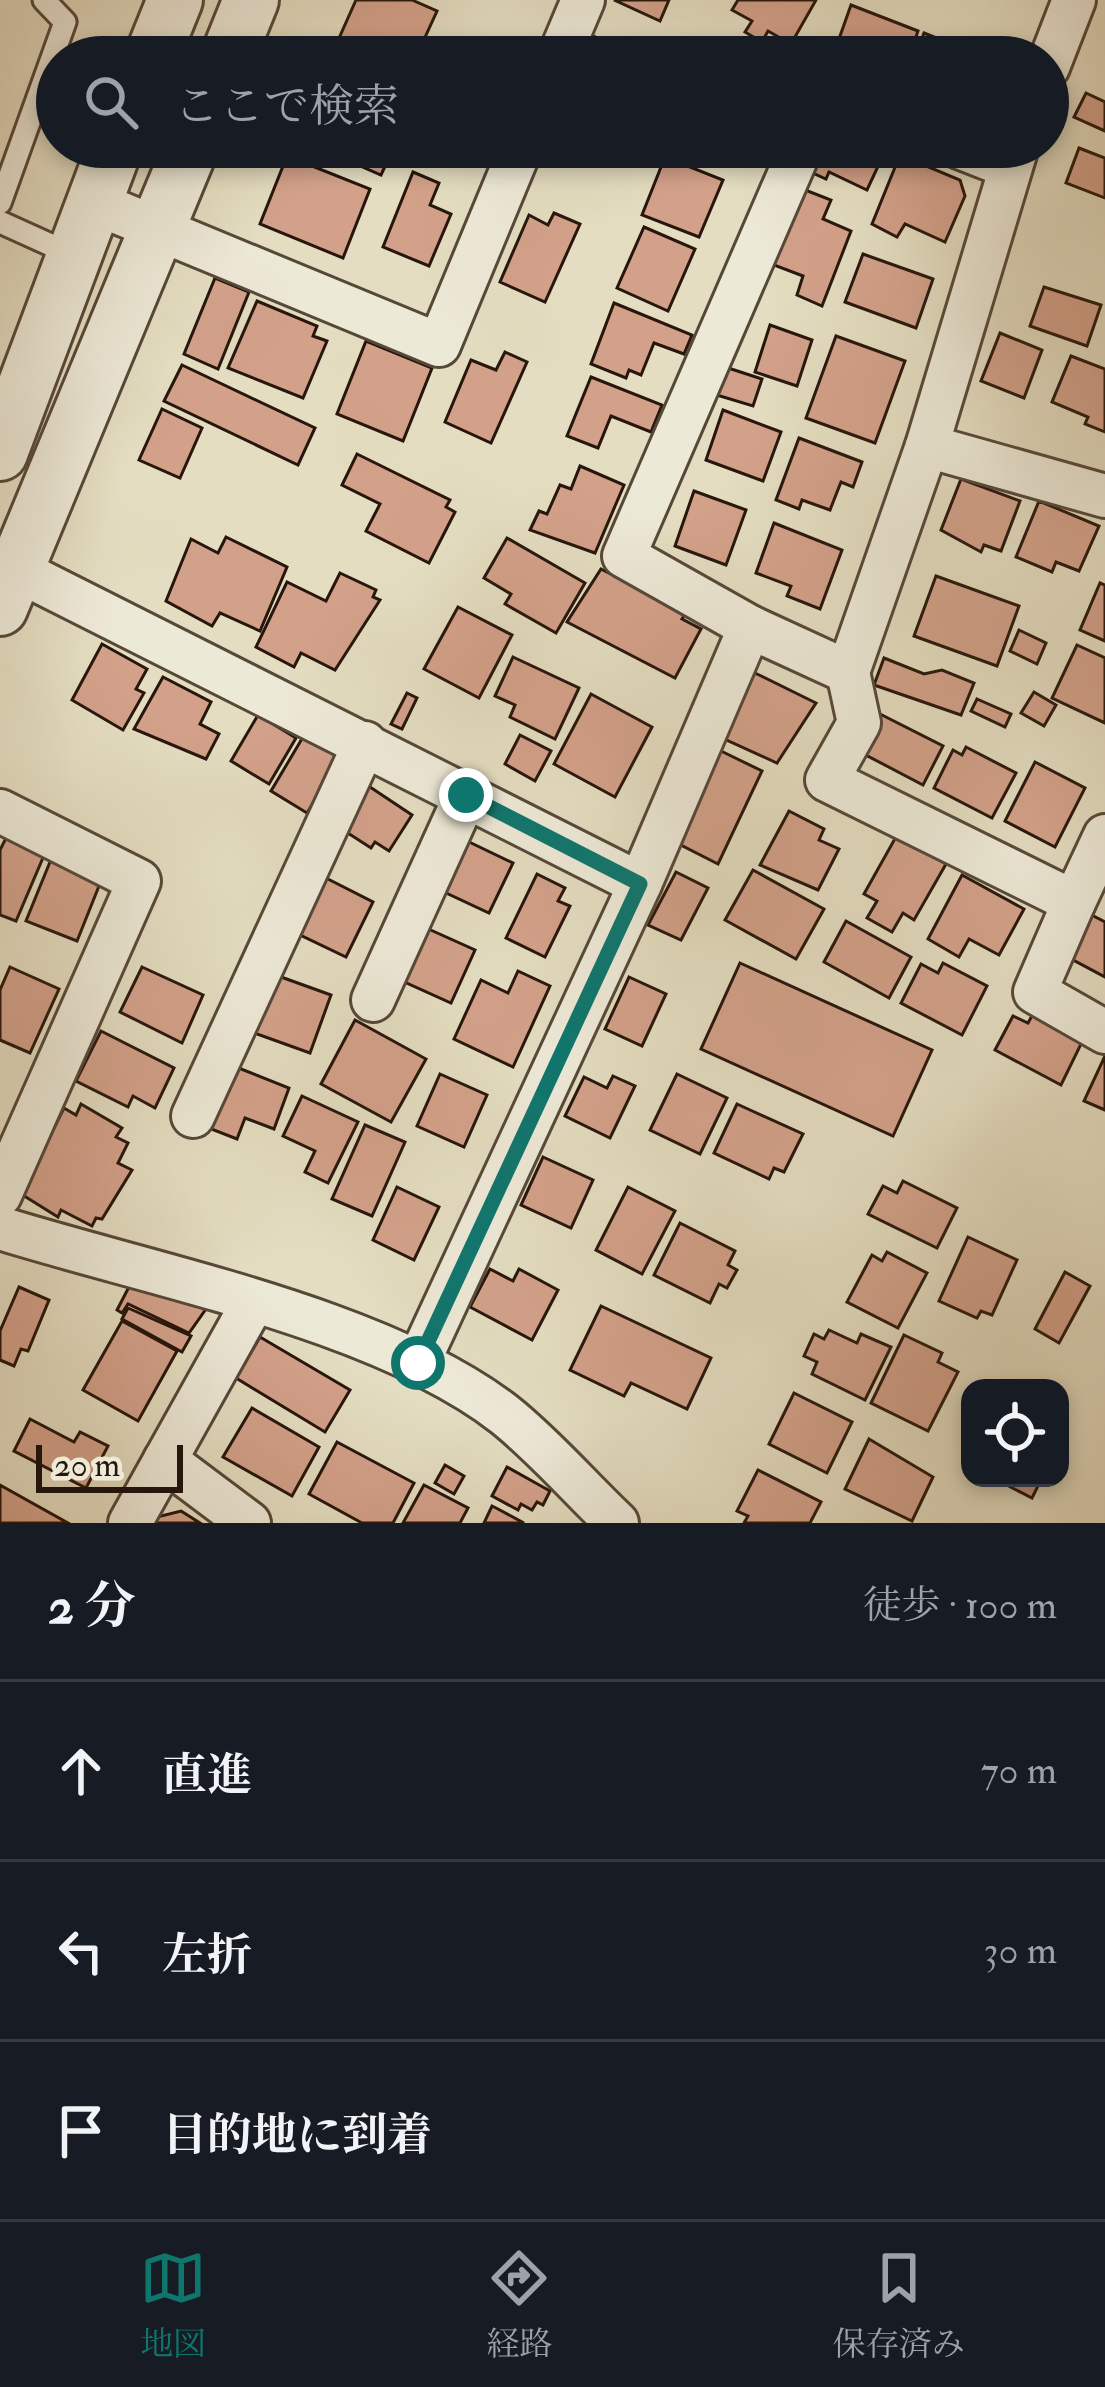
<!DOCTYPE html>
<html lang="ja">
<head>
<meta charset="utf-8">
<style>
  :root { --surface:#171b24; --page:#242831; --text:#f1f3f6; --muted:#9ea1a6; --line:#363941; --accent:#0f766e }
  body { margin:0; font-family:"IM FELL Double Pica","Noto Serif JP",serif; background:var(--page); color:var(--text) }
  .controls { position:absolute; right:36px; bottom:36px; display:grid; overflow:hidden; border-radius:24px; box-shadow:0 6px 18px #0003 }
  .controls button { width:108px; height:108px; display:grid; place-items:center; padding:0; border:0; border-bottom:3px solid var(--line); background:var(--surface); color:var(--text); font:60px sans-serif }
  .scale { position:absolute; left:36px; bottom:30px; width:147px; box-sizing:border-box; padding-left:12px; border:6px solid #27160c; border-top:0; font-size:33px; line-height:42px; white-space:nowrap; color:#27160c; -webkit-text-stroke:9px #ede9d7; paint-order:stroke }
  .stop { position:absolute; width:36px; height:36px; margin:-27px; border:9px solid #0f766e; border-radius:50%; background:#fff }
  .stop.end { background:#0f766e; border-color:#fff; box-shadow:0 3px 12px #0008 }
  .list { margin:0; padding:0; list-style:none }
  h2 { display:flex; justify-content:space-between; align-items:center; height:156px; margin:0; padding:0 48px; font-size:51px }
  h2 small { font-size:39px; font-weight:400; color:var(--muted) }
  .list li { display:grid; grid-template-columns:78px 1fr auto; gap:36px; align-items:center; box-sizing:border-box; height:180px; padding:0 48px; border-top:3px solid var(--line) }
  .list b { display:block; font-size:45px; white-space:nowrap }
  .list em { font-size:39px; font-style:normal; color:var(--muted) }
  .icon { flex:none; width:66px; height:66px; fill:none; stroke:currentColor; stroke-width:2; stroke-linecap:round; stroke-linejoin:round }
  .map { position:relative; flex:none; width:1105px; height:1523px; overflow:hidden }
  .search { position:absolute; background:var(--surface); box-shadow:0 6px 18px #0003; left:36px; right:36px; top:36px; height:132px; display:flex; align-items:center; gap:30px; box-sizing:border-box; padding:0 42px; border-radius:66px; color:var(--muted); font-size:45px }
  .sheet { height:696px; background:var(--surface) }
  nav { display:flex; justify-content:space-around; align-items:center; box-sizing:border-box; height:168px; border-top:3px solid var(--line); background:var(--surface); font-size:33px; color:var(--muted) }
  nav a { display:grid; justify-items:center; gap:6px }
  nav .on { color:var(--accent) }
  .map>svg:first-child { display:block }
  .building { fill:#d3a18a; stroke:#27160c; stroke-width:3 }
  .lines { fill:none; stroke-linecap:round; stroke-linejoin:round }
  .service-casing { stroke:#564839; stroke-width:27 }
  .minor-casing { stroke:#564839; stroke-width:48 }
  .tertiary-casing { stroke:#564839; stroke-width:60 }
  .service { stroke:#ede9d7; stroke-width:21 }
  .minor { stroke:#ede9d7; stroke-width:42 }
  .tertiary { stroke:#ede9d7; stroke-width:54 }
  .route { stroke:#0f766e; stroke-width:15 }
</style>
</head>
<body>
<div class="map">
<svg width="1105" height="1523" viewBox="0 0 1105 1523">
  <rect width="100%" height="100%" fill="#e4ddc1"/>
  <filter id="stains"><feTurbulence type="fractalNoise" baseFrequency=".00167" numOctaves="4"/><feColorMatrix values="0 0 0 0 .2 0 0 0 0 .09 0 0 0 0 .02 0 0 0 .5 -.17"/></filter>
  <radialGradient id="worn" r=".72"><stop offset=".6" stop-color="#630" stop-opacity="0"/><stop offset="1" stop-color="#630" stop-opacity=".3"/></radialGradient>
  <g class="building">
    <path d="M 356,0 L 412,0 L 437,11 L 416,57 L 363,57 L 336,45 Z"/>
    <path d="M 614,0 L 669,0 L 660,21 Z"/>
    <path d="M 738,0 L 816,0 L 791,44 L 768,31 L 762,42 L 745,32 L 752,21 L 732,10 Z"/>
    <path d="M 851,5 L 918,31 L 909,57 L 834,53 Z"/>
    <path d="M 924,33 L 984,57 L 915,57 Z"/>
    <path d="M 588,34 L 643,57 L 588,57 L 580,54 Z"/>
    <path d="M 468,38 L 492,48 L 488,57 L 460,57 Z"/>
    <path d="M 1086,93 L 1105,102 L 1105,131 L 1074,117 Z"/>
    <path d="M 317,147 L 394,147 L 381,175 Z"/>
    <path d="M 814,147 L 887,147 L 867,190 L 829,172 L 826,179 L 804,169 Z"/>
    <path d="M 1079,148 L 1105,158 L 1105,198 L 1066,183 Z"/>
    <path d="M 900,155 L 960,180 L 965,196 L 945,242 L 905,224 L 897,237 L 872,224 Z"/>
    <path d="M 287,156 L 370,189 L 343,258 L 260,224 Z"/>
    <path d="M 665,157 L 723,180 L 699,237 L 642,215 Z"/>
    <path d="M 413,172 L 439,183 L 430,205 L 451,214 L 429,266 L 383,247 Z"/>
    <path d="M 795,186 L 831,200 L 823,219 L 851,231 L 822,306 L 797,295 L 803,276 L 766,262 Z"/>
    <path d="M 554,213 L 580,224 L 545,302 L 500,282 L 529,215 L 548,225 Z"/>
    <path d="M 644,227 L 695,249 L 668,311 L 617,288 Z"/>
    <path d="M 863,254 L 933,279 L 916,328 L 845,302 Z"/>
    <path d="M 215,278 L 249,292 L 218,369 L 184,354 Z"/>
    <path d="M 1044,287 L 1101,305 L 1087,346 L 1030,326 Z"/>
    <path d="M 257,301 L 317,326 L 313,336 L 327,341 L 303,398 L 228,368 Z"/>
    <path d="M 614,303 L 692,335 L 684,354 L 654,343 L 641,375 L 629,370 L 626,378 L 591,364 Z"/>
    <path d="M 770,325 L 812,340 L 797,386 L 755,372 Z"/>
    <path d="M 1000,333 L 1042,350 L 1024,398 L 981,381 Z"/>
    <path d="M 836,336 L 905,361 L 875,443 L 806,418 Z"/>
    <path d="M 366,341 L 432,368 L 403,441 L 337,414 Z"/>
    <path d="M 505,352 L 527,362 L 491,443 L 445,422 L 471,360 L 496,370 Z"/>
    <path d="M 1071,356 L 1105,369 L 1105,432 L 1085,424 L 1088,417 L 1052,402 Z"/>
    <path d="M 182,365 L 315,428 L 298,465 L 164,401 Z"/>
    <path d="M 719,365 L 762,379 L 753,406 L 710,393 Z"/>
    <path d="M 591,377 L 662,405 L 651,432 L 611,416 L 598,448 L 567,436 Z"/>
    <path d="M 162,409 L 202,428 L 180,478 L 139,460 Z"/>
    <path d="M 723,410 L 781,432 L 763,481 L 706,460 Z"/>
    <path d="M 799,438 L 862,462 L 853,487 L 841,482 L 830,510 L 802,500 L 799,509 L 776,500 Z"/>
    <path d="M 357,454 L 450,500 L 446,507 L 455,512 L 429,563 L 366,531 L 380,504 L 342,485 Z"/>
    <path d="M 580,466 L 624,485 L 595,553 L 530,530 L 539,511 L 547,514 L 560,485 L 571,489 Z"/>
    <path d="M 961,479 L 1020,501 L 1001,551 L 984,545 L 981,552 L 941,530 Z"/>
    <path d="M 694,491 L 746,510 L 726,565 L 675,546 Z"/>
    <path d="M 1039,501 L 1099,526 L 1079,571 L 1056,562 L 1052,572 L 1016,557 Z"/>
    <path d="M 774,523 L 842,550 L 820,609 L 787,596 L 791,586 L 756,573 Z"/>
    <path d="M 226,537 L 287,567 L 260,631 L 220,613 L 212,626 L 166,601 L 191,539 L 218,553 Z"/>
    <path d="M 507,538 L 585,583 L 556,633 L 505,604 L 511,594 L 484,578 Z"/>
    <path d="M 601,569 L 686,613 L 682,619 L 701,629 L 675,678 L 567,622 Z"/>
    <path d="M 340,573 L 376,590 L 373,597 L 380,600 L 335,670 L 301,653 L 294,667 L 256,647 L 287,582 L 326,601 Z"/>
    <path d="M 936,576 L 1019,606 L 997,666 L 914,636 Z"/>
    <path d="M 1100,583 L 1105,585 L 1105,641 L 1080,630 Z"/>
    <path d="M 458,607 L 512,635 L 479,698 L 424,669 Z"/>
    <path d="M 1019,630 L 1046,643 L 1037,664 L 1010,651 Z"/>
    <path d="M 102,644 L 147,669 L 136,689 L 144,693 L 123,730 L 72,700 Z"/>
    <path d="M 1077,645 L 1105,658 L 1105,723 L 1052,698 Z"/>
    <path d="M 513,657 L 579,688 L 555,739 L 510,717 L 515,705 L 495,696 Z"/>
    <path d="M 884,658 L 924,674 L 942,670 L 974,683 L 961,715 L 874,685 Z"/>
    <path d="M 755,673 L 816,703 L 777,763 L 720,737 Z"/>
    <path d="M 163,677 L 211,702 L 200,724 L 219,734 L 206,759 L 134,729 Z"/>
    <path d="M 1034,692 L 1056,705 L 1044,726 L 1021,713 Z"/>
    <path d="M 407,693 L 417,698 L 402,729 L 391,724 Z"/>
    <path d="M 591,694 L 652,727 L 615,797 L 554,764 Z"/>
    <path d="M 977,699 L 1011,714 L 1005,727 L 971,711 Z"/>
    <path d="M 880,714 L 943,746 L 923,785 L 860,752 Z"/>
    <path d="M 258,715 L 296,738 L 269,784 L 231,761 Z"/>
    <path d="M 306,732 L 343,754 L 307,813 L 271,791 Z"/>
    <path d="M 520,735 L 551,751 L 535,781 L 505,764 Z"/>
    <path d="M 966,747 L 1016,773 L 992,818 L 934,788 L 953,750 L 962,755 Z"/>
    <path d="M 721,751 L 762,771 L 718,864 L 677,843 Z"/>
    <path d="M 1035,762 L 1085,788 L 1055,847 L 1005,821 Z"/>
    <path d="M 361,781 L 412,815 L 389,851 L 375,842 L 371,848 L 334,824 Z"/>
    <path d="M 789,811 L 824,829 L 819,840 L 839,849 L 818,890 L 760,865 Z"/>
    <path d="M 897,835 L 946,864 L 914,920 L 903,913 L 892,932 L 867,918 L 877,901 L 864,894 Z"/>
    <path d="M 7,836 L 45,853 L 16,921 L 0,915 L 0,850 Z"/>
    <path d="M 465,840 L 513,863 L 489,913 L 442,891 Z"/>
    <path d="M 52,857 L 101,881 L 77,941 L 26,921 Z"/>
    <path d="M 753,870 L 824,909 L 796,959 L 725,920 Z"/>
    <path d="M 676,872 L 708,888 L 681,940 L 648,925 Z"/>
    <path d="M 537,874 L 565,888 L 558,901 L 570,906 L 545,957 L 506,938 Z"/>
    <path d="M 962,875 L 1024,909 L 999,955 L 969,939 L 959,957 L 928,939 Z"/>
    <path d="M 324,877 L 373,902 L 346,957 L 296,933 Z"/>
    <path d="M 1084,911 L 1105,922 L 1105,977 L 1062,954 Z"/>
    <path d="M 846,921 L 911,957 L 889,998 L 824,962 Z"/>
    <path d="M 424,927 L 475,950 L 451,1003 L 400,980 Z"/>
    <path d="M 740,963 L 932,1050 L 893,1136 L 701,1049 Z"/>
    <path d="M 943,963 L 987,986 L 962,1035 L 901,1003 L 921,964 L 938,973 Z"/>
    <path d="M 10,967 L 59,989 L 30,1053 L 0,1040 L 0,990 Z"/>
    <path d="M 142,967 L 203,995 L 182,1043 L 120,1012 Z"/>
    <path d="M 518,971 L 550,986 L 513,1067 L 454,1039 L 481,980 L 508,993 Z"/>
    <path d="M 270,973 L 331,995 L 310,1053 L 249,1031 Z"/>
    <path d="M 629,977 L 666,994 L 642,1046 L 605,1029 Z"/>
    <path d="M 1033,1014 L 1083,1040 L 1061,1085 L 995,1050 L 1013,1016 L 1028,1023 Z"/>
    <path d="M 355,1020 L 426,1059 L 391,1122 L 321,1084 Z"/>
    <path d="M 101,1031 L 174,1068 L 155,1108 L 133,1096 L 128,1107 L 76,1081 Z"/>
    <path d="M 1105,1056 L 1105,1110 L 1084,1101 Z"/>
    <path d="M 231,1065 L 289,1088 L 274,1129 L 245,1118 L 237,1139 L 206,1127 Z"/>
    <path d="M 440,1074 L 487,1095 L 464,1147 L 417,1126 Z"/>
    <path d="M 677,1074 L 727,1098 L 700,1154 L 650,1130 Z"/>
    <path d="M 613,1076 L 635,1086 L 610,1138 L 565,1116 L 584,1077 L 607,1088 Z"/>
    <path d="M 302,1096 L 358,1122 L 328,1183 L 305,1172 L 315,1151 L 283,1136 Z"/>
    <path d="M 81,1104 L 122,1128 L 116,1137 L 128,1143 L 118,1163 L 132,1170 L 102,1219 L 96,1218 L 92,1226 L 61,1210 L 58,1217 L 21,1194 L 64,1108 L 76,1115 Z"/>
    <path d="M 737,1104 L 803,1134 L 784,1172 L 774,1168 L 769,1179 L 714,1153 Z"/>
    <path d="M 365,1125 L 405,1142 L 372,1216 L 332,1199 Z"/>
    <path d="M 543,1157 L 593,1180 L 571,1228 L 521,1205 Z"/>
    <path d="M 903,1181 L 957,1208 L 937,1248 L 868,1214 L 883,1186 L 897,1193 Z"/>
    <path d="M 397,1187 L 439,1207 L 414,1260 L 373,1240 Z"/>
    <path d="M 628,1187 L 675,1211 L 642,1274 L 596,1250 Z"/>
    <path d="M 680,1223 L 735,1251 L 728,1265 L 737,1270 L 727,1288 L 719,1284 L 710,1303 L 654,1275 Z"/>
    <path d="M 968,1237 L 1017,1260 L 992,1315 L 981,1311 L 977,1318 L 939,1301 Z"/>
    <path d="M 887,1252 L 927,1273 L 898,1328 L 847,1302 L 872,1255 L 882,1261 Z"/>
    <path d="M 490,1269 L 513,1281 L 519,1269 L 558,1290 L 532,1340 L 470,1307 Z"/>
    <path d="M 1065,1272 L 1090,1286 L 1059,1343 L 1035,1329 Z"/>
    <path d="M 132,1281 L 202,1302 L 206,1309 L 189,1333 L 128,1304 L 122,1313 L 117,1310 Z"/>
    <path d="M 19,1287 L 49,1300 L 28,1351 L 21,1349 L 14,1366 L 0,1360 L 0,1331 Z"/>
    <path d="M 601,1306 L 711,1358 L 687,1409 L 631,1383 L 624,1396 L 570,1370 Z"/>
    <path d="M 128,1308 L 191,1336 L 182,1352 L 122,1319 Z"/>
    <path d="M 122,1321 L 177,1351 L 138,1421 L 83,1390 Z"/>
    <path d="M 829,1330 L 857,1343 L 861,1334 L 891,1347 L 865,1400 L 812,1374 L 817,1362 L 804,1356 L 814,1334 L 824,1339 Z"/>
    <path d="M 904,1335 L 942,1353 L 938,1362 L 958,1372 L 928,1431 L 871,1403 Z"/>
    <path d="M 260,1337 L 350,1390 L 325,1432 L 236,1378 Z"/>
    <path d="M 794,1393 L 852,1422 L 827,1473 L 769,1444 Z"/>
    <path d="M 252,1408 L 319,1447 L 292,1496 L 223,1457 Z"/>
    <path d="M 30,1419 L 74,1442 L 80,1432 L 108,1446 L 86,1488 L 14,1451 Z"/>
    <path d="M 869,1439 L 933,1477 L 912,1521 L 845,1489 Z"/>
    <path d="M 337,1442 L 414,1483 L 393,1523 L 362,1523 L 309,1494 Z"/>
    <path d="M 445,1465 L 464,1476 L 454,1494 L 435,1483 Z"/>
    <path d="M 507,1467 L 550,1491 L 543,1505 L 537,1502 L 532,1510 L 521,1504 L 518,1510 L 492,1496 Z"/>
    <path d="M 758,1470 L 821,1502 L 810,1523 L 744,1523 L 748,1516 L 737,1511 Z"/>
    <path d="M 993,1478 L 1042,1478 L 1032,1498 Z"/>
    <path d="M 0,1485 L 68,1523 L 0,1523 Z"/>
    <path d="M 424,1485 L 468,1508 L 460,1523 L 403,1523 Z"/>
    <path d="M 492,1506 L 498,1509 L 524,1523 L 484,1523 Z"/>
    <path d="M 181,1511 L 200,1523 L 151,1523 L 153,1518 Z"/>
  </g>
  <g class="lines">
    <g class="service-casing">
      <g id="service">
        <path d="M 0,203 L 65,22 L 44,0"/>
        <path d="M 0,222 L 73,255"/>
      </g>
    </g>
    <g class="minor-casing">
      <g id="minor">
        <path d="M 559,57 L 583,0"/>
        <path d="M 1048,67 L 1074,0"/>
        <path d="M 959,147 L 1010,167"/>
        <path d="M 93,202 L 439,345 L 521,147"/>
        <path d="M 927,446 L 1105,496"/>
        <path d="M 15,569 L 640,884 L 418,1363"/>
        <path d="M 750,627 L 848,672 L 927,446 L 1017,147"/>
        <path d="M 848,672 L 859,723 L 827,780 L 1074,902 L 1035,992 L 1105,1032"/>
        <path d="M 0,811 L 139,881 L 0,1195"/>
        <path d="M 640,884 L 750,627 L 624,556 L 801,147"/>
        <path d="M 1074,902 L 1105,836"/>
        <path d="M 373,1000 L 466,795"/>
        <path d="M 193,1116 L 365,743"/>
        <path d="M 0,1228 C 150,1275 382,1319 505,1415 C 545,1447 580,1488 617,1523"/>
        <path d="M 165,1460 L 249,1523"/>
        <path d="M 130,1523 L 254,1301"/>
      </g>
    </g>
    <g class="tertiary-casing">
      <g id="tertiary">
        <path d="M 152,57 L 175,0"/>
        <path d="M 228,57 L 251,0"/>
        <path d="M 0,453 L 115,147"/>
        <path d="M 0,608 L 191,147"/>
      </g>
    </g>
    <use href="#service" class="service"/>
    <use href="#minor" class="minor"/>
    <use href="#tertiary" class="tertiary"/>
  </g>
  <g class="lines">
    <path class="route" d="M 418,1363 L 640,884 L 466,795"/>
  </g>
  <rect width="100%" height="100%" filter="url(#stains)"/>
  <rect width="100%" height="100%" fill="url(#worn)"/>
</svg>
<div class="controls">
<button><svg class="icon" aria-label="locate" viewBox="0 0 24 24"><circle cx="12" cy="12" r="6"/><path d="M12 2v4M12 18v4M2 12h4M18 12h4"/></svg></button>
</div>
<div class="scale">20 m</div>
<div class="stop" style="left:418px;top:1363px"></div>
<div class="stop end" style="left:466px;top:795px"></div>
<div class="search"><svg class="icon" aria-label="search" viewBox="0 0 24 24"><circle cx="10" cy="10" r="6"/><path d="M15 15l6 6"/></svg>ここで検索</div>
</div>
<section class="sheet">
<h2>2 分<small>徒歩 · 100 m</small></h2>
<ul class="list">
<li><svg class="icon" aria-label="ahead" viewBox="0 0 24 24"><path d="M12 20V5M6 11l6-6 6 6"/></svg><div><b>直進</b></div><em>70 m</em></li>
<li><svg class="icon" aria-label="left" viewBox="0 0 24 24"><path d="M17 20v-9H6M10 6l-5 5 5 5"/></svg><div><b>左折</b></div><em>30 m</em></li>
<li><svg class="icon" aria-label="arrive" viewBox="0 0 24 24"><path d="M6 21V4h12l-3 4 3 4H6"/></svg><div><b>目的地に到着</b></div></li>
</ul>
</section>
<nav>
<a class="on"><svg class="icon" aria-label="map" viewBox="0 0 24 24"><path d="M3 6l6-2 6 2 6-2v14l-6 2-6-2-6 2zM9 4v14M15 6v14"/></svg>地図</a>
<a><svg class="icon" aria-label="directions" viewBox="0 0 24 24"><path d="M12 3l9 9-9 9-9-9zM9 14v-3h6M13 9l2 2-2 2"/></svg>経路</a>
<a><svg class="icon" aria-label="saved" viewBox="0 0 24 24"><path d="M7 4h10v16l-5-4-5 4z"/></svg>保存済み</a>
</nav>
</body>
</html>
